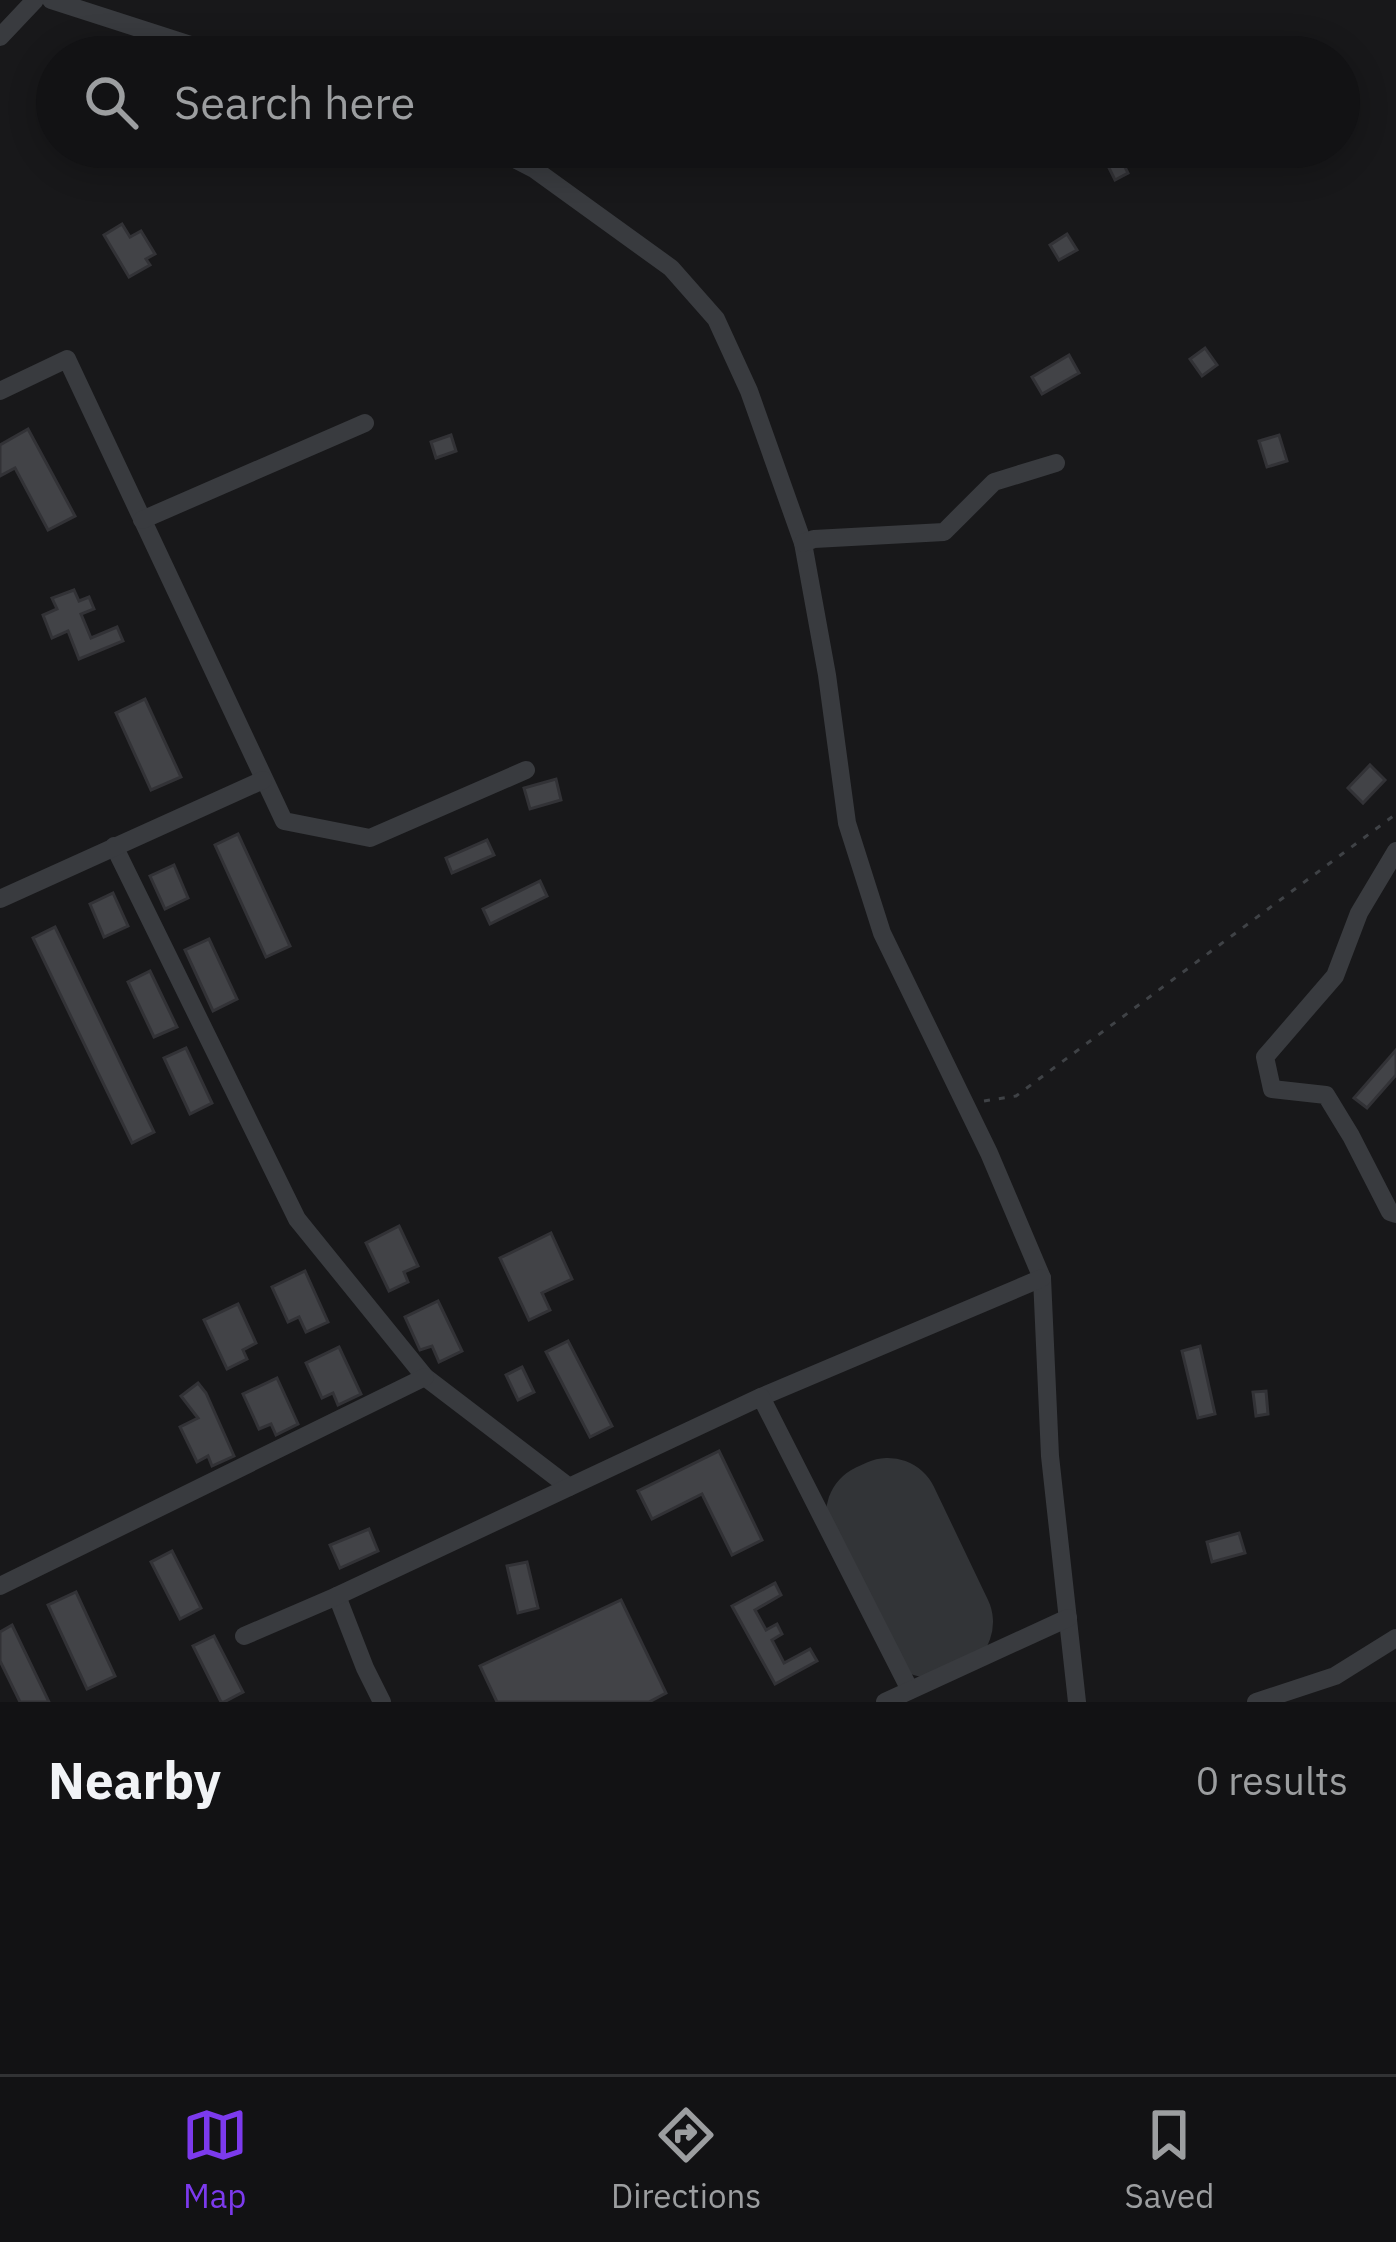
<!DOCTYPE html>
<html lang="en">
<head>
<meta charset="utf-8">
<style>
  :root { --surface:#121214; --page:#1f2022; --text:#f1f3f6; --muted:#9c9ea0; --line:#313234; --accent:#7c3aed }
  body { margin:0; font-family:"IBM Plex Sans",sans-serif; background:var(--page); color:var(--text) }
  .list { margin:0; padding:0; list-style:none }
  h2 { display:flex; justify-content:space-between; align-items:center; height:156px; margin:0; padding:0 48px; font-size:51px }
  h2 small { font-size:39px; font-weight:400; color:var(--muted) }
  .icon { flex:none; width:66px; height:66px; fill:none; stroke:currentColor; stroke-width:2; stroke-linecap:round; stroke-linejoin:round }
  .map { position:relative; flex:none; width:1396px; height:1702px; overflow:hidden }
  .search { position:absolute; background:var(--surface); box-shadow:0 6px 30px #0003; left:36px; right:36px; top:36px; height:132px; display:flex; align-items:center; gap:30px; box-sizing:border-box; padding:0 42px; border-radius:66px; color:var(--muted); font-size:45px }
  .sheet { height:372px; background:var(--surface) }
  nav { display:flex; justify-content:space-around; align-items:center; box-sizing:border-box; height:168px; border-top:3px solid var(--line); background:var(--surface); font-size:33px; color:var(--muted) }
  nav a { display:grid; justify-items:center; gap:6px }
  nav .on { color:var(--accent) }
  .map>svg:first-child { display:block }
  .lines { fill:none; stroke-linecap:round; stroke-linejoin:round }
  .runway { stroke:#323437; stroke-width:102 }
  .building { fill:#424347; stroke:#323236; stroke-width:3 }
  .path { stroke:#3f4246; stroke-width:3; stroke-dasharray:6 9; stroke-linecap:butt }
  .street { stroke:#393b3f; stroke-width:18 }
</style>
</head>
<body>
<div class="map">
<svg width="1396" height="1702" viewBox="0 0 1396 1702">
  <rect width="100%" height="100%" fill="#18181a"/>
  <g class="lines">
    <path class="runway" d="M 888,1509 L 942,1622 L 931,1627 L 877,1514 Z"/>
  </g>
  <g class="building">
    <path d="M 1119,155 L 1128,173 L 1115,180 L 1106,162 Z"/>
    <path d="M 122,224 L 130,237 L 141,231 L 155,254 L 146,259 L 150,265 L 129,277 L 104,235 Z"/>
    <path d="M 1067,234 L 1077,250 L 1059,260 L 1050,245 Z"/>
    <path d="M 1205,348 L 1217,365 L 1202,376 L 1190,359 Z"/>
    <path d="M 1069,355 L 1079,373 L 1042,394 L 1032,377 Z"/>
    <path d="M 28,429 L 75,516 L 48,530 L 15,468 L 0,476 L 0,445 Z"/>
    <path d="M 451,435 L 456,451 L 436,458 L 431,442 Z"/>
    <path d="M 1279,435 L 1287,461 L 1267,467 L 1259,441 Z"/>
    <path d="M 74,590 L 79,601 L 89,597 L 94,609 L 81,614 L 91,638 L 117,627 L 123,641 L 79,659 L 68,631 L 52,638 L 43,615 L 57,609 L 52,598 Z"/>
    <path d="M 145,699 L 181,777 L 151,790 L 116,713 Z"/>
    <path d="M 1370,765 L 1385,780 L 1363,803 L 1348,788 Z"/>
    <path d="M 556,779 L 561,800 L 530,809 L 524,788 Z"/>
    <path d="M 238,834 L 290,946 L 266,957 L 215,845 Z"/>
    <path d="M 487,840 L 494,855 L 452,873 L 446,858 Z"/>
    <path d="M 174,865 L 188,898 L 165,909 L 150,876 Z"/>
    <path d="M 540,881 L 547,896 L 490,924 L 483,909 Z"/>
    <path d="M 113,893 L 128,926 L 104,937 L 90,904 Z"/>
    <path d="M 55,927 L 154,1132 L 132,1143 L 33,938 Z"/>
    <path d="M 209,939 L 237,999 L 213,1011 L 185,950 Z"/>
    <path d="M 150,971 L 177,1027 L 154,1037 L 128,982 Z"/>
    <path d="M 186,1048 L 212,1103 L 190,1114 L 164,1058 Z"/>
    <path d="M 1396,1050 L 1396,1075 L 1367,1108 L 1354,1098 Z"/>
    <path d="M 399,1226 L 418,1266 L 404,1272 L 408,1282 L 389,1291 L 366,1243 Z"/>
    <path d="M 551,1233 L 572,1279 L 542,1293 L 550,1310 L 529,1320 L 500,1258 Z"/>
    <path d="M 305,1271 L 328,1322 L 306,1332 L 299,1317 L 288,1322 L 272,1287 Z"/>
    <path d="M 438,1301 L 462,1351 L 439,1362 L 432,1346 L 420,1350 L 405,1317 Z"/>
    <path d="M 238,1304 L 256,1343 L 243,1350 L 247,1359 L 227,1369 L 204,1320 Z"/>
    <path d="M 568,1341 L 612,1426 L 590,1437 L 546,1352 Z"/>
    <path d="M 1200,1346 L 1215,1414 L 1198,1418 L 1182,1351 Z"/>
    <path d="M 339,1347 L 361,1394 L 338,1405 L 333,1393 L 322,1398 L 306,1363 Z"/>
    <path d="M 522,1367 L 534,1392 L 518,1400 L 506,1375 Z"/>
    <path d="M 277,1378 L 298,1424 L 276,1435 L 271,1424 L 259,1429 L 243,1394 Z"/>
    <path d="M 198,1383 L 206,1393 L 234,1456 L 212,1466 L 208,1456 L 197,1462 L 180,1427 L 198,1418 L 181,1396 Z"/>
    <path d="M 1266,1391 L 1268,1414 L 1256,1416 L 1253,1392 Z"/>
    <path d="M 719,1451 L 762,1540 L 732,1555 L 702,1494 L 652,1519 L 638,1491 Z"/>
    <path d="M 369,1529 L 378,1551 L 340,1568 L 330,1545 Z"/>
    <path d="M 1239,1533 L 1245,1553 L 1212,1562 L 1207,1542 Z"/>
    <path d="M 172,1551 L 201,1608 L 180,1619 L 151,1562 Z"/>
    <path d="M 527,1562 L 538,1608 L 518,1613 L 507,1566 Z"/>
    <path d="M 775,1583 L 781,1595 L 755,1610 L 766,1630 L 777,1624 L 782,1634 L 772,1640 L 784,1663 L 810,1649 L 817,1661 L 775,1684 L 732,1606 Z"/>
    <path d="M 76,1592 L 115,1676 L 87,1689 L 48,1605 Z"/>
    <path d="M 621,1600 L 666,1693 L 649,1702 L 497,1702 L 480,1666 Z"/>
    <path d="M 12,1625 L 49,1702 L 20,1702 L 0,1661 L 0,1632 Z"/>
    <path d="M 214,1636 L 243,1692 L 224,1702 L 221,1702 L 193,1646 Z"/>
  </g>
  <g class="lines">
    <path class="path" d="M 984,1101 L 1016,1096 L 1396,814"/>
    <g class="street">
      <path d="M 51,0 L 228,57"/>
      <path d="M 0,37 L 35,0"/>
      <path d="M 491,147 L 534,169 L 671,268 L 716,319 L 749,391 L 803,543 L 827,675 L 847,823 L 882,933 L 989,1153 L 1042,1278 L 1050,1456 L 1077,1702"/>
      <path d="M 0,391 L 67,359 L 284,821 L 370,838 L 526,770"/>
      <path d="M 142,520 L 365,423"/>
      <path d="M 803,543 L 814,539 L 944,532 L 994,482 L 1056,463"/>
      <path d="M 114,846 L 297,1219 L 425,1377 L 569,1487"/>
      <path d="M 1396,851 L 1359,913 L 1335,976 L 1265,1057 L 1272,1089 L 1326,1095 L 1351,1136 L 1390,1212 L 1396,1214"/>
      <path d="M 0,899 L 263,780"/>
      <path d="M 761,1397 L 1042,1278"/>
      <path d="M 0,1586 L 425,1377"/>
      <path d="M 337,1596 L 365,1668 L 382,1702"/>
      <path d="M 244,1636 L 337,1596 L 761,1397 L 910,1690"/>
      <path d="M 885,1702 L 1068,1618"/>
      <path d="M 1256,1702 L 1335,1676 L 1396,1638"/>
    </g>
  </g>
</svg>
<div class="search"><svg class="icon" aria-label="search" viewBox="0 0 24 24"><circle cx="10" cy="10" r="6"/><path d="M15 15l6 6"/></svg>Search here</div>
</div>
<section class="sheet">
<h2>Nearby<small>0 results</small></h2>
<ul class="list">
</ul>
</section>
<nav>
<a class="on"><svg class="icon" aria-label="map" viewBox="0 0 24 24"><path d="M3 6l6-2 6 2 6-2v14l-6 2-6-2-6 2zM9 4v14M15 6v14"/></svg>Map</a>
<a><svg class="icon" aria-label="directions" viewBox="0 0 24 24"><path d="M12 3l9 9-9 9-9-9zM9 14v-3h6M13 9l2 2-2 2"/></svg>Directions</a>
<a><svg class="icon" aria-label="saved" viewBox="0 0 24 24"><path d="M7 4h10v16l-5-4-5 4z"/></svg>Saved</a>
</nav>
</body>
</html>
